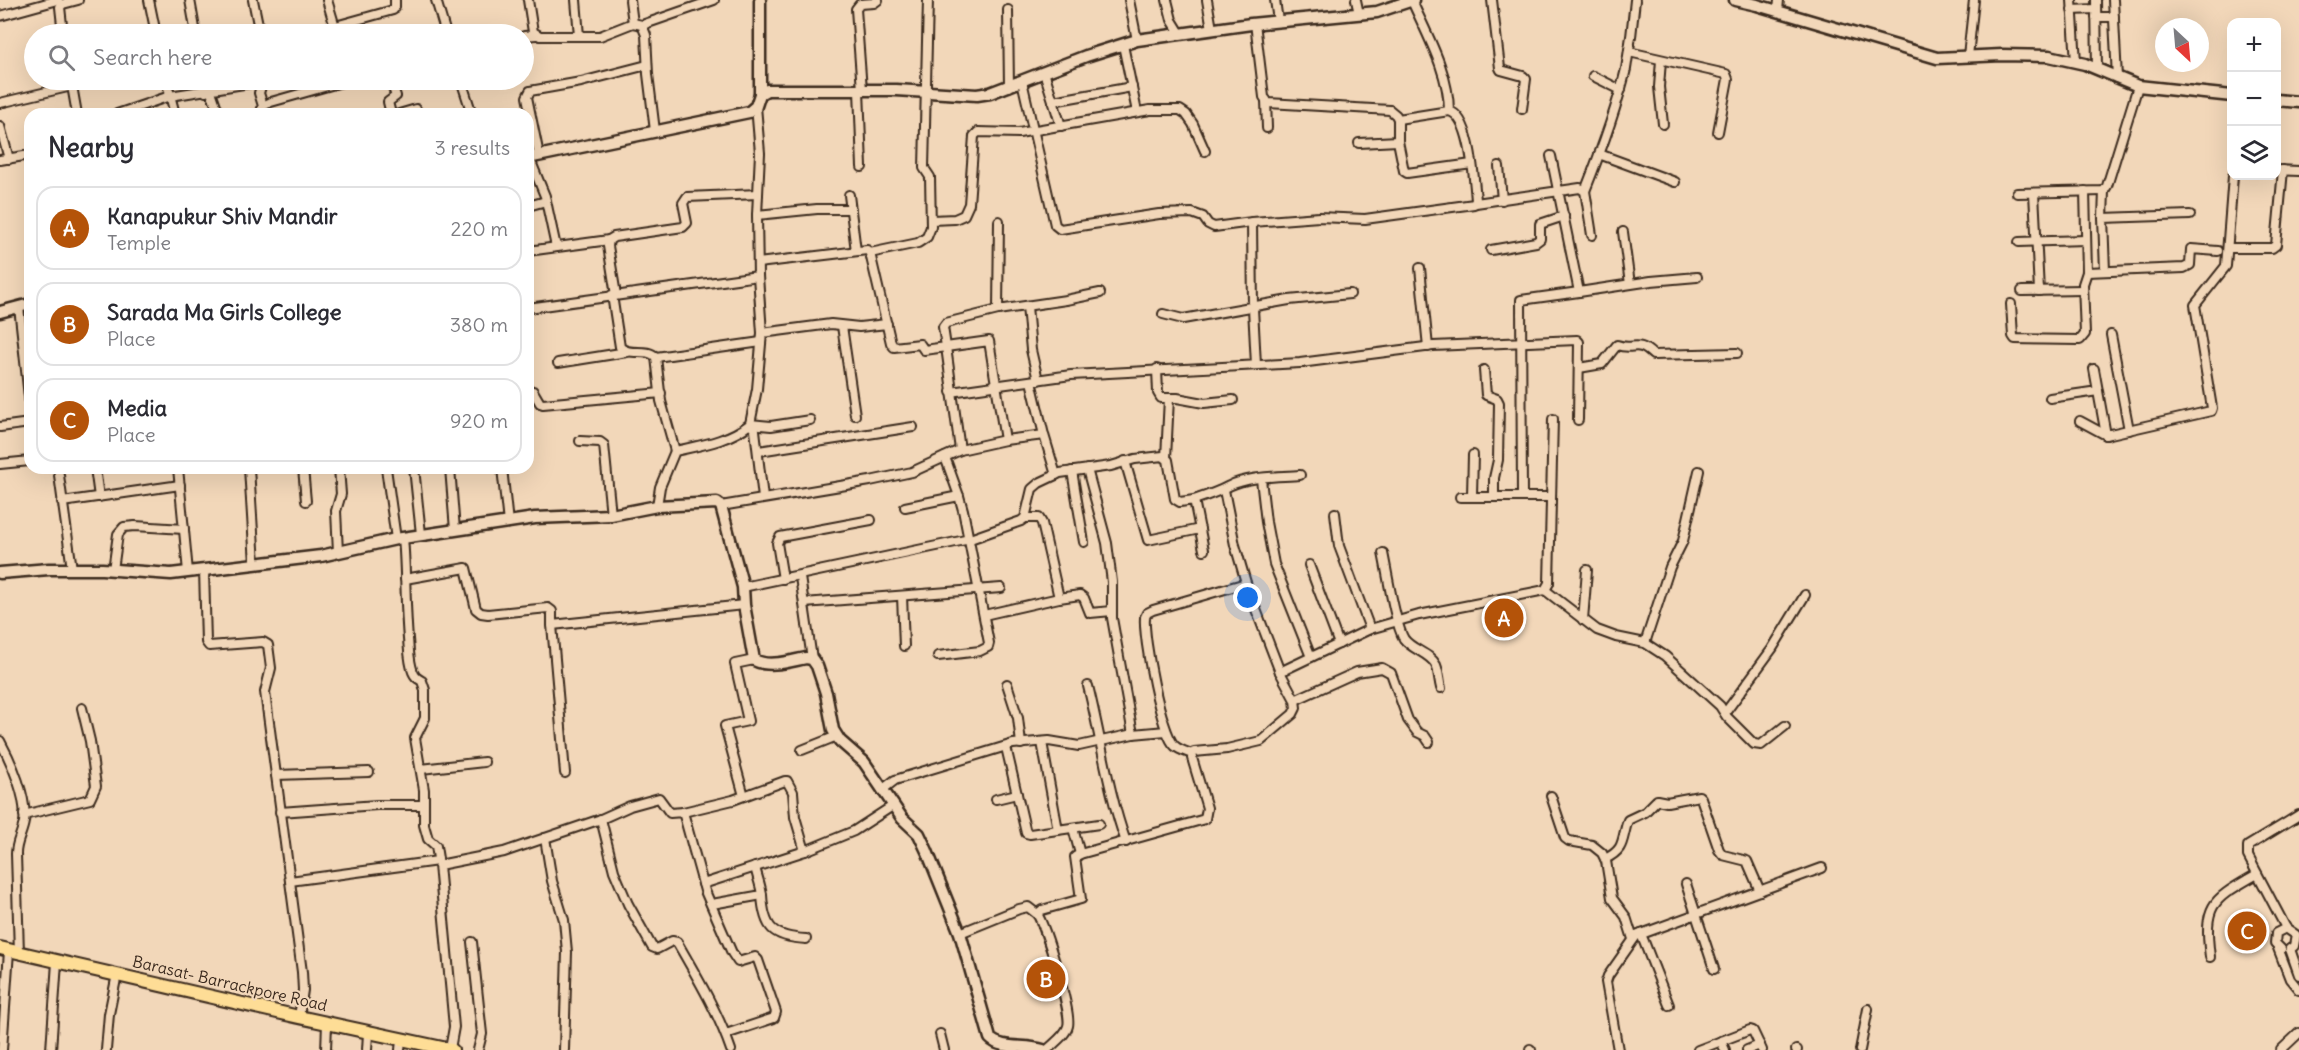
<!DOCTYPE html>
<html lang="en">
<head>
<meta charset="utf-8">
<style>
  :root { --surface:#fff; --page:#f2f2f3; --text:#2b2b33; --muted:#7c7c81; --line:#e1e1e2; --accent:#b45309 }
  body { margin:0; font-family:Delius,sans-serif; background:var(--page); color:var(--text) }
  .controls { position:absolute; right:18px; top:18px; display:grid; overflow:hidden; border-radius:12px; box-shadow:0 6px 24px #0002 }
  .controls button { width:54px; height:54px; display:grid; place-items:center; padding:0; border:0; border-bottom:2px solid var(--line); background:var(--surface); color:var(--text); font:30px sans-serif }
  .compass { position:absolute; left:2155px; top:18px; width:54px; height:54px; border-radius:50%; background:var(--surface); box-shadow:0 6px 24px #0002; rotate:154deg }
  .you { position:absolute; left:1248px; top:598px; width:21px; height:21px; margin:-15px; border:4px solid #fff; border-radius:50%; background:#1a73e8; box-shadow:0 0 0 9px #1a73e833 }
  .badge { display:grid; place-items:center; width:39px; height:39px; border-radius:50%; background:var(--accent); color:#fff; font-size:20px; font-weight:700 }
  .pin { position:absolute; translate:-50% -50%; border:3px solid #fff; box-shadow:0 2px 6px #0006 }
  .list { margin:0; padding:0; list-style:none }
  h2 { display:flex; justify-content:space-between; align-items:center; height:78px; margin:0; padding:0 24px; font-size:26px }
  h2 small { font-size:20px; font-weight:400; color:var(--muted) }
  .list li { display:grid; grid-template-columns:39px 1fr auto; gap:18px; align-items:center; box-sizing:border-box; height:84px; margin:0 12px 12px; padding:0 12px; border:2px solid var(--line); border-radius:18px }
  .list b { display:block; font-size:22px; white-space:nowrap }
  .list p { margin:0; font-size:20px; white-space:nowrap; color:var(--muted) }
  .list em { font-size:20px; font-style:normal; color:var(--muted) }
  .icon { flex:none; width:33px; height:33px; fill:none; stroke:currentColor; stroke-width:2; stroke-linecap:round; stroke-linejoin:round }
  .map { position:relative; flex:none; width:2299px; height:1050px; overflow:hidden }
  .search { position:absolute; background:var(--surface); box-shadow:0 6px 24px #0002; left:24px; top:24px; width:510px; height:66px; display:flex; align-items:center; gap:15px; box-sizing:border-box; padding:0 21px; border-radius:33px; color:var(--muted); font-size:22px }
  .panel { position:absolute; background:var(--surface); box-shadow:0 6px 24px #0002; left:24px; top:108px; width:510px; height:366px; border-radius:18px }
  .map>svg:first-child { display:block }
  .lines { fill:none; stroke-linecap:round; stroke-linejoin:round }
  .street-casing { stroke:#3b2a1e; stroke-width:12 }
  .secondary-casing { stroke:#3b2a1e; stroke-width:15 }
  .primary-casing { stroke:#3b2a1e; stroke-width:16 }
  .street { stroke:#f2d7b9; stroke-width:8 }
  .secondary { stroke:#f2d7b9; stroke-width:10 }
  .primary { stroke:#fedd96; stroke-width:12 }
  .labels { text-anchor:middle; stroke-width:4.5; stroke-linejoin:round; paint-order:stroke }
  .street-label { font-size:16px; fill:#3b2a1e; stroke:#f2d7b9 }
</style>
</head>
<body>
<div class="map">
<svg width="2299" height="1050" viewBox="0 0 2299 1050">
  <rect width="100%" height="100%" fill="#f2d7b9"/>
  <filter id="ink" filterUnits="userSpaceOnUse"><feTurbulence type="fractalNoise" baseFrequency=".0167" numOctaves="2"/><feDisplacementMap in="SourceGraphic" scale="12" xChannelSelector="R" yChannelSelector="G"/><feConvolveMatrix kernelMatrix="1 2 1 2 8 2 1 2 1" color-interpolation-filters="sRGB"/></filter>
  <g filter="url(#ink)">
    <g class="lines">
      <g class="street-casing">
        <g id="street">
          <path d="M 149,0 L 156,34"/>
          <path d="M 190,0 L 196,34"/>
          <path d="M 253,0 L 260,34"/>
          <path d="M 327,0 L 335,27"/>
          <path d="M 436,0 L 446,34"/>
          <path d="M 528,0 L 533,32 L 540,36 L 600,36 L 633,23"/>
          <path d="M 576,0 L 579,36"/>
          <path d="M 630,0 L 633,23 L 642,25 L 646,35 L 648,74 L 655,131"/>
          <path d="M 1129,0 L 1137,40"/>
          <path d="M 1167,0 L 1172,20 L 1180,33"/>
          <path d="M 1207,0 L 1212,29"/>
          <path d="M 1275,0 L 1278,21"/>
          <path d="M 1356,0 L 1359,14"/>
          <path d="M 1492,0 L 1500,68 L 1501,70 L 1523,76 L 1526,79 L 1522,109"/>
          <path d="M 2072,0 L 2076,62"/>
          <path d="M 2096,0 L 2097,69"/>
          <path d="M 2113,0 L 2117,78"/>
          <path d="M 1008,10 L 1009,87"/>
          <path d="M 2072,10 L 2096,9"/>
          <path d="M 1778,11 L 1779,0"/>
          <path d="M 0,16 L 58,0"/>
          <path d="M 2096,17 L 2114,17"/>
          <path d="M 1255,23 L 1264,97 L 1268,103 L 1390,110 L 1396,115 L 1398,119"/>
          <path d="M 642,25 L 714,0"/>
          <path d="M 63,34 L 60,7 L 63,4 L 78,0"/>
          <path d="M 333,34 L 335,27 L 339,25 L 393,10 L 395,7 L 395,0"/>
          <path d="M 524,36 L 536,35"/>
          <path d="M 1123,45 L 1137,112"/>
          <path d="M 1629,52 L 1726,74 L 1728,79 L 1718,132"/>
          <path d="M 1968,56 L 1974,0"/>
          <path d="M 1661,60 L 1659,87 L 1663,124"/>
          <path d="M 1044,72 L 1061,126"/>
          <path d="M 1593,76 L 1621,90"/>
          <path d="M 71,80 L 77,114"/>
          <path d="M 166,80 L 175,114"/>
          <path d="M 204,80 L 206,92"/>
          <path d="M 263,80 L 259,93 L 263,106"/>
          <path d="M 390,80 L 396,96 L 388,102 L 391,114"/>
          <path d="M 461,80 L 472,114"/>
          <path d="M 1022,81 L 1055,225 L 1060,229 L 1159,214 L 1192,213 L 1203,217 L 1208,224 L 1214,227 L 1252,222 L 1319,217 L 1365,219 L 1474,204 L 1476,200 C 1474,180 1471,116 1449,111 C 1449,73 1427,35 1412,1"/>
          <path d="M 859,90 L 862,167"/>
          <path d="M 862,90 L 856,9 L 860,4 L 874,3 L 878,0"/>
          <path d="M 211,91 L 219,114"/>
          <path d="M 1266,100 L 1267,128"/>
          <path d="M 1053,101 L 1132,87"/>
          <path d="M 0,103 L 72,86"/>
          <path d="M 1449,111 L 1398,119 L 1398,141 L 1404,171 L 1407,173 L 1472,164"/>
          <path d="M 117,114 L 170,96 L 263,81"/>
          <path d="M 260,114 L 263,106 L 271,102 L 349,80"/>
          <path d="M 399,114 L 416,109"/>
          <path d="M 0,126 L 9,159"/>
          <path d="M 1359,143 L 1398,141"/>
          <path d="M 1599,154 L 1675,182"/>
          <path d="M 539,155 L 527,97 L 530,91 L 581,82 L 647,65"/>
          <path d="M 1551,156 L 1579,292 L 1651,281 L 1697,277"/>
          <path d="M 529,157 L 545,196 L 556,247"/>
          <path d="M 0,160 L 30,155"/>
          <path d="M 1499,166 L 1502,200"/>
          <path d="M 2276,170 L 2299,171"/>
          <path d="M 1585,191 C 1601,151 1616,111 1626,69 C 1630,46 1633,23 1635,0"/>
          <path d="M 2085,191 L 2087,272 L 2184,268 L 2190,265 L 2191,249 L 2218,251"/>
          <path d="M 2017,193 L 2104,191 L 2107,186 L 2138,86"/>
          <path d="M 2034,193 L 2039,291"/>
          <path d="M 849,195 L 856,251"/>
          <path d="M 1476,203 L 1580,188 L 1585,191 L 1586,197 L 1592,235"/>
          <path d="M 528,206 L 546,201"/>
          <path d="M 757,215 L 817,209 L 851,209"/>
          <path d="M 2103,218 L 2104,191"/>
          <path d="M 931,220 L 955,219 L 964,215 L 969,204 L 974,136 L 978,132 L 1019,133 L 1150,110 L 1180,110 L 1186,114 L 1193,124 L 1205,151"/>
          <path d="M 1252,222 L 1253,308 L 1256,365"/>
          <path d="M 1623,232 L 1630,284"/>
          <path d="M 2019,242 L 2086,240"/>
          <path d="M 2229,248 L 2272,248 L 2276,245 L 2283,170"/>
          <path d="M 1491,250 L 1536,242 L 1540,239 L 1540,224 L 1564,216"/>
          <path d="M 528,251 L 609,240"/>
          <path d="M 870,253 L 918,243 L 927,237 L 931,227 L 930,177 L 924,168 L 928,0"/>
          <path d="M 758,263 L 867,250 L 870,253 L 891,343 L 894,347 L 920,344 L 924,350 L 946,347 L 943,327 L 946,323 L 998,310 L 1066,300 L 1100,293"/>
          <path d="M 1420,268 L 1428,347"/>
          <path d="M 2105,271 L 2103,218 L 2190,215"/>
          <path d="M 2022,291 L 2083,290"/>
          <path d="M 612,295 L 620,347 C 630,357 646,347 656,357 L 661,401 L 675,451"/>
          <path d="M 616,295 L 608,246 L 609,240 L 614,237 L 683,227 L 687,223 L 683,203 L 687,197 L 758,194"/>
          <path d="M 2011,304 L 2013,336 L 2015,339 L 2080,340 L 2085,334 L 2083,284 L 2087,272"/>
          <path d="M 1027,306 L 1031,350 L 1038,380"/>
          <path d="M 19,307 L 30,406"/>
          <path d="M 528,308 L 758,276"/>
          <path d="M 998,310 L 999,221"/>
          <path d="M 1163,314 L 1183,319 L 1289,300 L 1350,294"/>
          <path d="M 842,326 L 855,415"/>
          <path d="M 762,333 L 831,324 L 859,327 L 887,324"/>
          <path d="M 2111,335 L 2129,430"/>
          <path d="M 656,357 L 761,342"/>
          <path d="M 558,363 L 627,352"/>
          <path d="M 1579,368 L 1602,364 L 1617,345 C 1634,351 1637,339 1653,355 L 1737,353"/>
          <path d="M 1157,369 L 1158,393 L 1161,398 L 1177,398 L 1204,403 L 1233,400"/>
          <path d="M 2094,369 L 2106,435"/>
          <path d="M 1484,370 L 1486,395 L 1497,399 L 1499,403 L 1498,460 L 1494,478 L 1494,497"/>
          <path d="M 1031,381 L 1044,435 L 1056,475"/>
          <path d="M 528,392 L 533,391 L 540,403 L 543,404 L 661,393"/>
          <path d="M 951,392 L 1071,375 L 1300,363 L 1433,346 L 1577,340 L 1579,342 L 1578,420"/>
          <path d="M 2050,398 L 2098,391"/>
          <path d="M 2080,421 L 2106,435 L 2211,411 L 2212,408 L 2195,305 L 2226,266 L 2233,176"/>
          <path d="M 750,424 L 755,430 L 763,498"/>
          <path d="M 750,424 L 771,426 L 810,420"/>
          <path d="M 0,427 L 30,423"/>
          <path d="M 580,441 L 600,442 L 604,445 L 611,515"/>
          <path d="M 960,450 L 946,347 L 989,341 L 1005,440"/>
          <path d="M 759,451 L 913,427"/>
          <path d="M 945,457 L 959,496"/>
          <path d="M 1166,458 L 1169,398"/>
          <path d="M 1125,461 L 1148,540 L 1200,529"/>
          <path d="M 0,464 L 30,461"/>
          <path d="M 58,468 L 72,569"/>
          <path d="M 95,468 L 99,497"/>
          <path d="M 178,468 L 188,572"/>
          <path d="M 249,468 L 255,564"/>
          <path d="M 303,468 L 306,501"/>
          <path d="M 386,468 L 396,539"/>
          <path d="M 414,468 L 421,534"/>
          <path d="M 450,468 L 455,530"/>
          <path d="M 502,468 L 508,523"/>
          <path d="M 1087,469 L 1107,543 L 1112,582 L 1112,618 L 1133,734"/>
          <path d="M 1072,471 L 1084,542"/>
          <path d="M 1261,479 L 1266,522 L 1274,564 L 1311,657"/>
          <path d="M 1472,495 L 1473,455"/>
          <path d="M 1460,497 L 1551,497"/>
          <path d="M 1522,497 L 1521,300 L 1579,292"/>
          <path d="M 1194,500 C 1206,496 1218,492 1229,486 C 1249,476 1278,477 1300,475"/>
          <path d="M 62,502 L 180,485"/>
          <path d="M 657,506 L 660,487 L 675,451 C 702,445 729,441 750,424 L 757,389 L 762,333 L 758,276 L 757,215 L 760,153 L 756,106"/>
          <path d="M 721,506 L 870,481 L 912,472 L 960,450 L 1005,440 L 1044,435"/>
          <path d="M 905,507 L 959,496 L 963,510 L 989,643 L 988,647 L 980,651 L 938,656"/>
          <path d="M 1335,513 L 1339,546 L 1370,629"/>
          <path d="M 1025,518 L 1039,518 L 1042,523 L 1059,598"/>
          <path d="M 403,537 C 406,571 405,605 408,639 C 409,650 409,662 413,672 C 415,677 417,678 422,681 L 425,690 L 425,718 L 415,738 L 424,790 L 424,825 L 428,839 L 436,846 L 439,865"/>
          <path d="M 338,552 L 336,511 L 341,494 L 339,468"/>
          <path d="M 1383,553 C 1387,571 1395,625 1404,639 C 1412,650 1430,653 1436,665 C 1439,672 1439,681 1441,688"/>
          <path d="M 1309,565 L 1339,644"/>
          <path d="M 113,570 L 118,534 L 124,527 L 135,526 L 184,529"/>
          <path d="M 204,570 L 206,642 L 209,646 L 263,642 L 268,645 L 271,668 L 265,692 L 302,972 L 303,990 L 299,1017"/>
          <path d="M 800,577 L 812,659"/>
          <path d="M 405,579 L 466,568 L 476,609 L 481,613 L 488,614 L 548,608 L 552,611 L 552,625 L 744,605"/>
          <path d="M 783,579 L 777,543 L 780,537 L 871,520"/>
          <path d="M 743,587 L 970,539 L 1021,521 L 1025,518 L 1032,489 L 1039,483 L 1060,473 L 1111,466 L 1135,459 L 1163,456 L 1168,460 L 1175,499 L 1180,502 L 1194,500 L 1204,550"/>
          <path d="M 1545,590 L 1597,630 L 1616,637 L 1645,643 L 1665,656 L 1720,706 L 1727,717 L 1754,744 L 1761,745 L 1785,726"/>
          <path d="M 902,596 L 904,646"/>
          <path d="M 804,603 L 1001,588"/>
          <path d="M 984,615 L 1059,598 L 1080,595 L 1084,598 L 1090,613 L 1112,611"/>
          <path d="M 1583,620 L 1587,570"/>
          <path d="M 552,625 L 565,773"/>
          <path d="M 1645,643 L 1670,567 L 1683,541 L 1699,471"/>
          <path d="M 1280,672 L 1370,629 L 1419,615 L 1545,590 L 1549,583 L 1553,419"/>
          <path d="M 1007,684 L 1018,718 L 1021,744"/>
          <path d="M 1088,686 C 1101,738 1108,792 1126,842"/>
          <path d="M 1295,700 L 1357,672 L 1382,668 L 1391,673 L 1408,720 L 1417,732 L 1425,736 L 1429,742"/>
          <path d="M 1725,713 L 1772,649 L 1805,595"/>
          <path d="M 0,741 C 11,761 28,799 24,822 C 22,834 16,842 16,854 L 19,953"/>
          <path d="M 1042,742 L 1058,830"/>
          <path d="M 1006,747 L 1026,833 L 1030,834 L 1099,824"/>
          <path d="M 802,750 L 837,736"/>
          <path d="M 1192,754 C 1187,752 1179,750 1175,746 C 1161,734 1143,637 1145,617 L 1147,613 L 1153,610 L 1246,583"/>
          <path d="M 421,769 L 484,762"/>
          <path d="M 276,775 L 369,772"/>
          <path d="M 882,790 L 895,780 L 1013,744 L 1049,741 L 1079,746 L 1133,734 L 1166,731"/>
          <path d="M 744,796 L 725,726 L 748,721 L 735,664 L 754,660"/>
          <path d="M 1551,796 L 1565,838 L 1569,841 L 1592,845 L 1602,853 L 1606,861 L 1612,898 L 1626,917 L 1633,939"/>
          <path d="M 996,799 L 1017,794"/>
          <path d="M 280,812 L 377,805 L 424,805"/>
          <path d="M 683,812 L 733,800 L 785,781 L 787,781 L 793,792 L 795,817 L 805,851 L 703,884"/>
          <path d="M 24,815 L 90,799 L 96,786 L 90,741 L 82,708"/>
          <path d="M 601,819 L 614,871 L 628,904 L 652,947 L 657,949 L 672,941 L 677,942 C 697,977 718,1012 731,1050"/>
          <path d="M 1073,828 L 1080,854"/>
          <path d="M 545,838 L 552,881 L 564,920 L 567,952 L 564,1050"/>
          <path d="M 805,851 L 854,831 L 894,805"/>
          <path d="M 1605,859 C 1626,849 1621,840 1628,820 L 1645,812 L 1657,800 L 1667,802 L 1699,796 L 1701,798 L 1719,850 L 1723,855 L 1747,861 L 1760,891"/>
          <path d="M 755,867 C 757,876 761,886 762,895 C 764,928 772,937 806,939"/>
          <path d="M 290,881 L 438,861"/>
          <path d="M 1686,884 L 1714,969"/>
          <path d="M 712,904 L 762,895"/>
          <path d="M 960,933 L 1019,909 L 1028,907 L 1037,914"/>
          <path d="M 1641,934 L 1669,1005"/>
          <path d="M 472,942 L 482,1034 L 478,1050"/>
          <path d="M 2278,948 L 2290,979 L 2299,990"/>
          <path d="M 2281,949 L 2275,943 L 2276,933 L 2286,928"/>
          <path d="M 2290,949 L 2294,946 L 2296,935 L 2286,928 L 2248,856 L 2248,846 L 2299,815"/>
          <path d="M 2290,949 L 2299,975"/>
          <path d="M 2210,957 C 2203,902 2213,900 2257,874"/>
          <path d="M 940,1034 L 944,1050"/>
          <path d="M 1721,1041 L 1725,1050"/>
          <path d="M 450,1049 L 454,1027 L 439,865 L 504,852 L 601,819 L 630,806 L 659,798 L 670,813 L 683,812 L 705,891 L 732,953 L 738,962 L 755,957 L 758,960 L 776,1012 L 774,1018 L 726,1034"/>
          <path d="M 1530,1049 L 1531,1050"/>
          <path d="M 2,1050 L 9,951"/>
          <path d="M 51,1050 L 57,962"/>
          <path d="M 106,1050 L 109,1014 L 117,974"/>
          <path d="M 326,1050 L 327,1023"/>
          <path d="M 367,1050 L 368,1033"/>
          <path d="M 400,1050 L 401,1040"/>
          <path d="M 1047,1050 C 1054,1043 1066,1035 1068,1026 C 1072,1013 1045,925 1037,914 L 1042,910 L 1081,899 L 1075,857 L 1080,854 L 1205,819 L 1207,808 L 1192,758 L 1194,752 L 1227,749 L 1261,741 L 1293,714 L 1296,708 L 1295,700 L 1280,672 L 1247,586 L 1235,545 L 1224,490"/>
          <path d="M 1618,1050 L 1606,982 L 1608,976 L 1636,936 L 1822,868"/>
          <path d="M 1698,1050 L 1750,1030 L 1753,1031 L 1762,1050"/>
          <path d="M 1747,1050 L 1760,1045"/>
          <path d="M 1796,1050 L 1797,1050"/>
          <path d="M 1860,1050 L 1868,1009"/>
          <path d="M 2281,1050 L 2299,1033"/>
        </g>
      </g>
      <g class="secondary-casing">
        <g id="secondary">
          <path d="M 760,0 L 760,94"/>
          <path d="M 1735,0 L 1757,5 L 1937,58 L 2002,55 L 2049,56 L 2085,64 L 2138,86 L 2232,96"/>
          <path d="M 2276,100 L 2299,102"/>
          <path d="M 528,158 L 749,112 L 756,106 L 760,94 L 767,90 L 896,90 L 977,95 L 990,93 L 1086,56 L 1137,40 L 1251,24 L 1377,12 L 1413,0"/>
          <path d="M 0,312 L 30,304"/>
          <path d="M 0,573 L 49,569 L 102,569 L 171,574 L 321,556 L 396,539 L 535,518 L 611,515 L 657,506 L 717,503 L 721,506 L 743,587 L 744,605 L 754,660 C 769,668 790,661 806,658 L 812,659 L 817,666 L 826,693 L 833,730 L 840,741 L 864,762 L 902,818 L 919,834 L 927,851 L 960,933 L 990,1038 C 1001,1050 1026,1044 1043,1050"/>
        </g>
      </g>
      <g class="primary-casing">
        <path id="primary" d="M 0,948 L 299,1017 L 452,1050"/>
      </g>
      <use href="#street" class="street"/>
      <use href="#secondary" class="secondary"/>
      <use href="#primary" class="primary"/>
    </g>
  </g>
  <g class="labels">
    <g class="street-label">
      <text transform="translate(230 983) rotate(13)" y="6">Barasat- Barrackpore Road</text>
    </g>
  </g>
</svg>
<div class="controls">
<button>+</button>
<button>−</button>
<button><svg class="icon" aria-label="layers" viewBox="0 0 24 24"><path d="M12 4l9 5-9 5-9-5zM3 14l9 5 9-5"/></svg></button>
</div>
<svg class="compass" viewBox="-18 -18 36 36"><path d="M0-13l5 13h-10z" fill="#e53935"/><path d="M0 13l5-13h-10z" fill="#7c7c81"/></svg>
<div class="you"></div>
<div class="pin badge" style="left:1504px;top:618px">A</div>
<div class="pin badge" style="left:1046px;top:979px">B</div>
<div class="pin badge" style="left:2247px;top:931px">C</div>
<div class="search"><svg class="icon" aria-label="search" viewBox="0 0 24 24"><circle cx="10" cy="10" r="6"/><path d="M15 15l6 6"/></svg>Search here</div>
<section class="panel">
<h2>Nearby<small>3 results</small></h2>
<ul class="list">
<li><span class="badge">A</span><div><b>Kanapukur Shiv Mandir</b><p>Temple</p></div><em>220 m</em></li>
<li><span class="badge">B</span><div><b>Sarada Ma Girls College</b><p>Place</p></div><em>380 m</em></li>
<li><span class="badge">C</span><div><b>Media</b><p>Place</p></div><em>920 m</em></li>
</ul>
</section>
</div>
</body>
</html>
